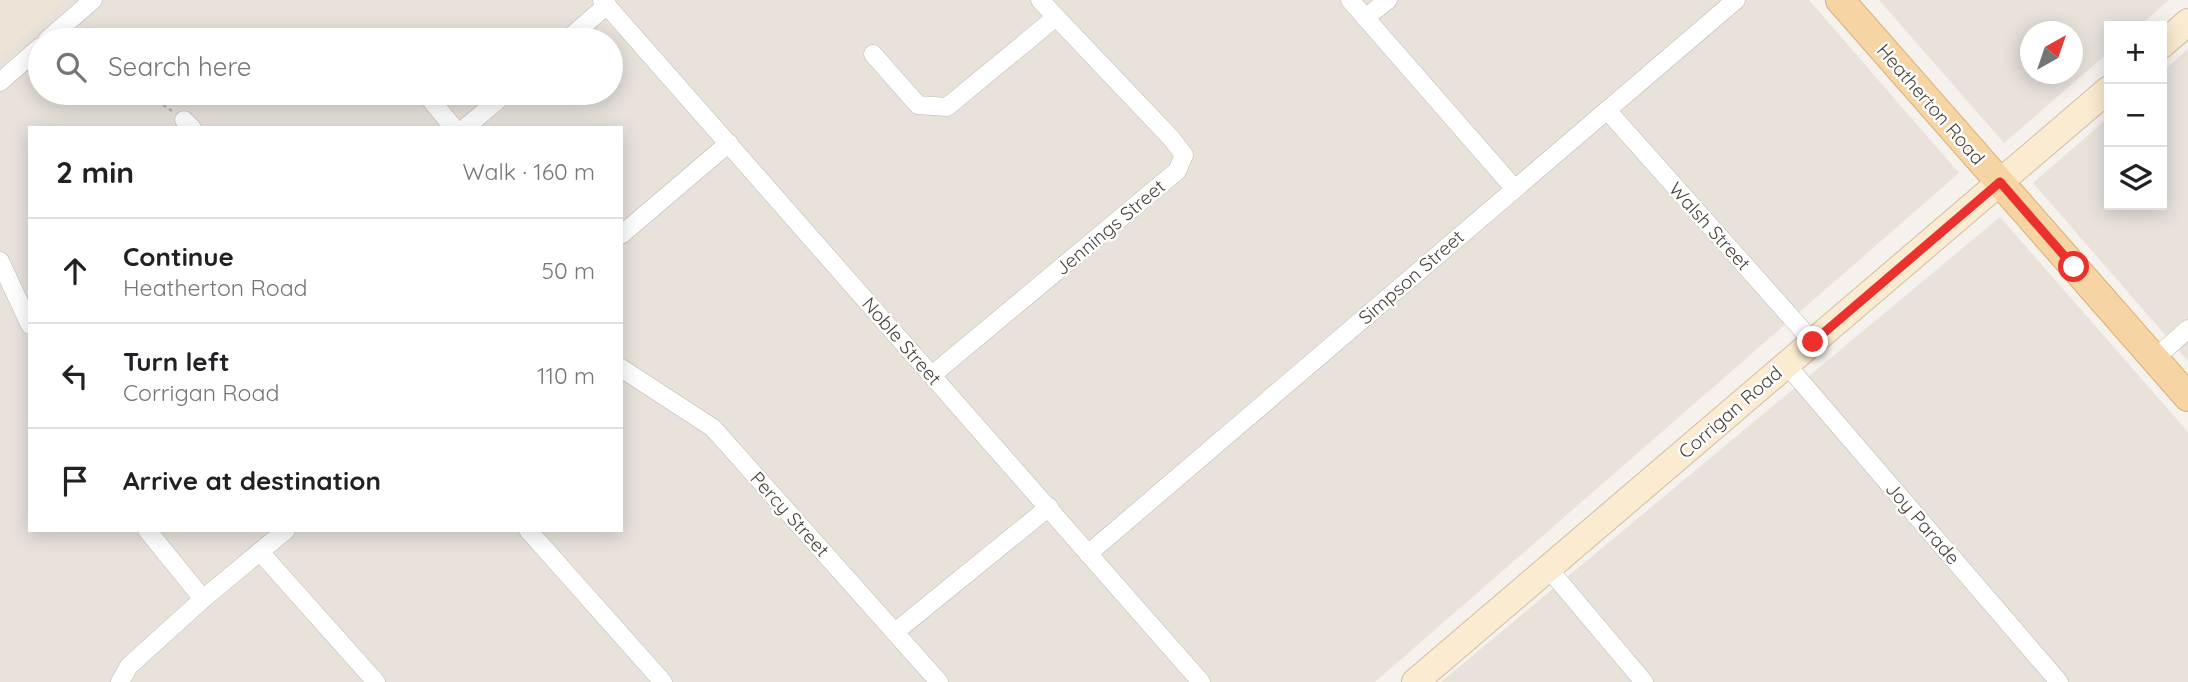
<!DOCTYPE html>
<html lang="en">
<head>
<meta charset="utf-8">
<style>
  :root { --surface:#fff; --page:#f2f2f2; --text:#202124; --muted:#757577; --line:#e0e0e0 }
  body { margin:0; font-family:Quicksand,sans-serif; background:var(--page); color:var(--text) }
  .controls { position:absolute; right:21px; top:21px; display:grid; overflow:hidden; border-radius:0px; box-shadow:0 4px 18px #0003 }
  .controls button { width:63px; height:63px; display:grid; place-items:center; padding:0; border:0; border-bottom:2px solid var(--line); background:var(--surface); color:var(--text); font:35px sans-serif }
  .compass { position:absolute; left:2020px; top:21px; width:63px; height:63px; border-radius:50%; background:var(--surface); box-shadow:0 4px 18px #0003; rotate:40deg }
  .stop { position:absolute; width:21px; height:21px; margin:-16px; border:5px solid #eb312d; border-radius:50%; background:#fff }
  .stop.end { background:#eb312d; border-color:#fff; box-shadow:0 2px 7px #0008 }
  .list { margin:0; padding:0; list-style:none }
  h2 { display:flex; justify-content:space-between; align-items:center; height:91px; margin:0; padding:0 28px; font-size:30px }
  h2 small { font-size:23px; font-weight:400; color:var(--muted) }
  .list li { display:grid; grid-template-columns:46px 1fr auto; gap:21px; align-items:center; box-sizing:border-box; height:105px; padding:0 28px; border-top:2px solid var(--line) }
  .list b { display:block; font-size:26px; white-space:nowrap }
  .list p { margin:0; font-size:23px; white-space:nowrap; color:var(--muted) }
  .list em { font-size:23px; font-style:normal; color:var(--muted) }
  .icon { flex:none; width:38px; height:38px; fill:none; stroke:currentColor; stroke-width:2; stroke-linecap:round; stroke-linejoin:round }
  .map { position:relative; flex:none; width:2188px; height:682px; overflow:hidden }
  .search { position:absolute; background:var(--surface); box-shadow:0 4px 18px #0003; left:28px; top:28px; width:595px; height:77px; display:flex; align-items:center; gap:18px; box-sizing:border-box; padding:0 24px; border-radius:38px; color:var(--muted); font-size:26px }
  .panel { position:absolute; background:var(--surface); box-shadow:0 4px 18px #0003; left:28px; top:126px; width:595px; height:406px; border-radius:0px }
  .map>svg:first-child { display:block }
  .residential { fill:#e8e2db; fill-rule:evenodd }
  .education { fill:#ede4d7 }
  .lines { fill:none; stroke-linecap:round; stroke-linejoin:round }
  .street-casing { stroke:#c0b8af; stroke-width:19 }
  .secondary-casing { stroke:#d1be9f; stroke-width:28 }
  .primary-casing { stroke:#dcaf73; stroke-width:30 }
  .path { stroke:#c1b2a1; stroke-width:2.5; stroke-dasharray:3.5 3.5; stroke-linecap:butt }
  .street { stroke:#fff; stroke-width:18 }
  .secondary { stroke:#fbebd0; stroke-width:26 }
  .primary { stroke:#f7d4a3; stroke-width:28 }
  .route { stroke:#eb312d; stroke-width:9 }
  .labels { text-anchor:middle; stroke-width:5; stroke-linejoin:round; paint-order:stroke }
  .street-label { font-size:19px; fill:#49413a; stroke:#fff }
</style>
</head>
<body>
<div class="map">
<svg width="2188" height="682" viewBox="0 0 2188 682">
  <rect width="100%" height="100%" fill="#f5f1ec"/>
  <g class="residential">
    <path d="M 0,0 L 1809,0 L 1959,173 L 1375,682 L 0,682 ZM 40,40 L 611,40 L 611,93 L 40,93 ZM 30,128 L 621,128 L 621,530 L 30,530 Z"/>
    <path d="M 1879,0 L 2169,0 L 2139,26 L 2109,26 L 2109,52 L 2004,143 ZM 2030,32 L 2072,32 L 2072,74 L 2030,74 Z"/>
    <path d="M 2188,49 L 2188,361 L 2033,183 L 2109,117 L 2109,205 L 2162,205 L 2162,72 Z"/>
    <path d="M 2000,217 L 2188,432 L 2188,682 L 1441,682 Z"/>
  </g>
  <path class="education" d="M 0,0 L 66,0 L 0,58 Z"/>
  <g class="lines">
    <g class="street-casing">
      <g id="street">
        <path d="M 602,0 L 1201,682"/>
        <path d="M 1350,0 L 1514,188"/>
        <path d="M 1365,18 L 1388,0"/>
        <path d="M 47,40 L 93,0"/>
        <path d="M 567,40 L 607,5"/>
        <path d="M 873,54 L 918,105 L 947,107 L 1056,17"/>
        <path d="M 0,82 L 40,47"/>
        <path d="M 425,93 L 454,128"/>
        <path d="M 1607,110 L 1813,342"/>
        <path d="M 184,120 L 192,128"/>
        <path d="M 465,128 L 506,93"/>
        <path d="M 621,235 L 729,143"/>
        <path d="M 0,261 L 30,325"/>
        <path d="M 2154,359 L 2188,329"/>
        <path d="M 1786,364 L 2059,682"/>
        <path d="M 621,368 L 713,428 L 939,682"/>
        <path d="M 932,375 L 1177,171 L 1184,155 L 1171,138 L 1040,0"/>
        <path d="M 147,530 L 203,599"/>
        <path d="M 528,530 L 663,682"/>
        <path d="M 260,552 L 376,682"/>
        <path d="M 1088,554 L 1736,0"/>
        <path d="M 1548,568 L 1644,682"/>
        <path d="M 895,632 L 1049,507"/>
        <path d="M 120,682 L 129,666 L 203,599 L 286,530"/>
      </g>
    </g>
    <g class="secondary-casing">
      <g id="secondary">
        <path d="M 2162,45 L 2188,22"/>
        <path d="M 1415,682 L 2109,89"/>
      </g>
    </g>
    <g class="primary-casing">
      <path id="primary" d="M 1840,0 L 2188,397"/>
    </g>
    <g class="path">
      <path d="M 87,28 L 98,40"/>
      <path d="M 146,93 L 172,111"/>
    </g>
    <use href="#street" class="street"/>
    <use href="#secondary" class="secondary"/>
    <use href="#primary" class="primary"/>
  </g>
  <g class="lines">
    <path class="route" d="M 1813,342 L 2000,182 L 2074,267"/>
  </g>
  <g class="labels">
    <g class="street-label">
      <text transform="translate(1931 104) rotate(49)" y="7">Heatherton Road</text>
      <text transform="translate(1710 226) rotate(48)" y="7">Walsh Street</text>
      <text transform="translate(1110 227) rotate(-40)" y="7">Jennings Street</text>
      <text transform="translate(1411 277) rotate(-41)" y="7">Simpson Street</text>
      <text transform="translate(902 341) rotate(49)" y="7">Noble Street</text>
      <text transform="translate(1730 412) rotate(-41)" y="7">Corrigan Road</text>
      <text transform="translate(790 514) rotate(48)" y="7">Percy Street</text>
      <text transform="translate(1923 523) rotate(49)" y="7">Joy Parade</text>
    </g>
  </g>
</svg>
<div class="controls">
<button>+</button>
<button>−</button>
<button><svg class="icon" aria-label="layers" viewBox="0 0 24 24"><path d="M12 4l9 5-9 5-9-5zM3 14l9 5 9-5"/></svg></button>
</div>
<svg class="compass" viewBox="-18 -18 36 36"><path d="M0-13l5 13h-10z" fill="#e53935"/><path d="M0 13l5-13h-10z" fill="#757577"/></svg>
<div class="stop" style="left:2074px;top:267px"></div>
<div class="stop end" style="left:1813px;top:342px"></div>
<div class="search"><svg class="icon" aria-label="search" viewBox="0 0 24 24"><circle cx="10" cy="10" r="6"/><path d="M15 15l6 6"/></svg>Search here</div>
<section class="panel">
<h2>2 min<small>Walk · 160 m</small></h2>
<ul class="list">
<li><svg class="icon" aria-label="ahead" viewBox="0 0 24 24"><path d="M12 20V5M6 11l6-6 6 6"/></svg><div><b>Continue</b><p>Heatherton Road</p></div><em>50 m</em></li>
<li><svg class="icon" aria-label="left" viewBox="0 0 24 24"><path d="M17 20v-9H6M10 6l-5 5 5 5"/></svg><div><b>Turn left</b><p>Corrigan Road</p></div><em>110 m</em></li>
<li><svg class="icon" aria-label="arrive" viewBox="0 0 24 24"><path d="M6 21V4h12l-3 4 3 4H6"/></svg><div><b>Arrive at destination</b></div></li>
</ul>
</section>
</div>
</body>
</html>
